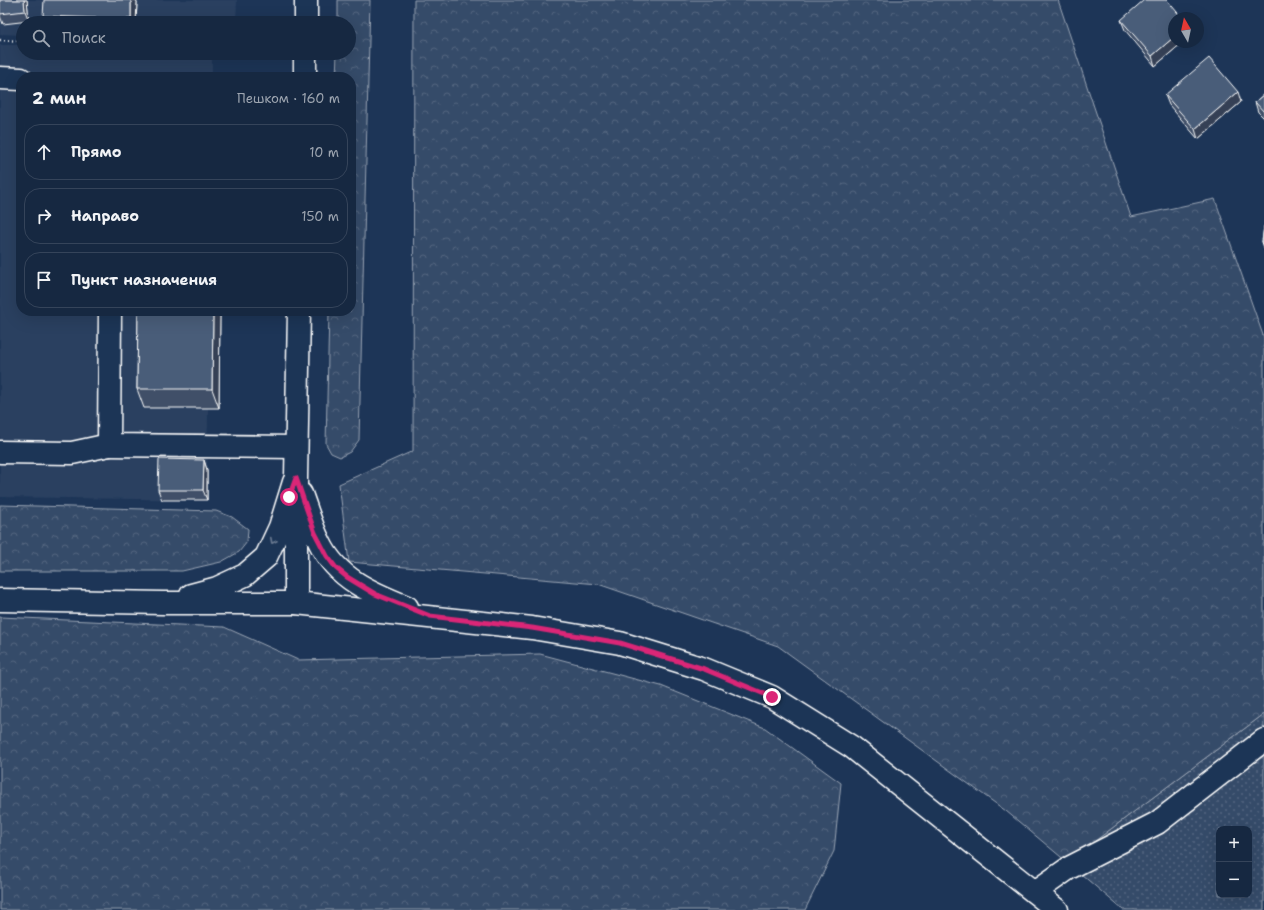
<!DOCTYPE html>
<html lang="ru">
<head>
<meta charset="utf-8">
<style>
  :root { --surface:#162841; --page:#1f3048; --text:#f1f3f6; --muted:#9ea6b1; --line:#35445a }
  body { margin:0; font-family:"Shantell Sans",sans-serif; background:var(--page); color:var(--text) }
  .controls { position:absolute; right:12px; bottom:12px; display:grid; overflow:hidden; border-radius:8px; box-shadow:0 4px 16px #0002 }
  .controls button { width:36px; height:36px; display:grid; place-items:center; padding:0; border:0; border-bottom:1px solid var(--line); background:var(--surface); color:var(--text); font:20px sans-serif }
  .compass { position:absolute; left:1168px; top:12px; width:36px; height:36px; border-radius:50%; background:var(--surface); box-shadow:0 4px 16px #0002; rotate:351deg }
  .stop { position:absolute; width:12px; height:12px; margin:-9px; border:3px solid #db2777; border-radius:50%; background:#fff }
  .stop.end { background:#db2777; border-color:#fff; box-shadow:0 1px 4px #0008 }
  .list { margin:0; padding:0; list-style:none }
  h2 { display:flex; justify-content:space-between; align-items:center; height:52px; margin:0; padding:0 16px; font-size:17px }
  h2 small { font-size:13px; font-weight:400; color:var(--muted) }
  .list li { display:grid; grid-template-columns:26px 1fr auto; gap:12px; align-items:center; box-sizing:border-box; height:56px; margin:0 8px 8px; padding:0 8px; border:1px solid var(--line); border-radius:16px }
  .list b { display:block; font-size:15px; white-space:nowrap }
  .list em { font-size:13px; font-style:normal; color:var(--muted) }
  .icon { flex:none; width:22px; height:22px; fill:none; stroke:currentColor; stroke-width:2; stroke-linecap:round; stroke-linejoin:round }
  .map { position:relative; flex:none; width:1264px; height:910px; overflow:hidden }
  .search { position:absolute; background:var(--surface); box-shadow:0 4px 16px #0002; left:16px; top:16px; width:340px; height:44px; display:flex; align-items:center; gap:10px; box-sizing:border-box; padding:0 14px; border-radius:22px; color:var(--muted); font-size:15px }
  .panel { position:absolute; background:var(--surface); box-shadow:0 4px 16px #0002; left:16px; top:72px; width:340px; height:244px; border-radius:16px }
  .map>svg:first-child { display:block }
  .built { fill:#2a4161 }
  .grass { fill:url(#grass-dots); stroke:#9aa5b4; fill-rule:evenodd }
  .forest { fill:url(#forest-crowns); stroke:#9aa5b4 }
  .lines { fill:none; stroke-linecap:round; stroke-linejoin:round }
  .minor-casing { stroke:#fff; stroke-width:25 }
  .major-casing { stroke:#fff; stroke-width:25 }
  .path { stroke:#fff; stroke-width:2.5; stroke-dasharray:1 3; stroke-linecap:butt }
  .minor { stroke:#1d3557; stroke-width:22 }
  .major { stroke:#1d3557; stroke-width:22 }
  .wall { fill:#405068; stroke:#fff }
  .shaded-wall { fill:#344155; stroke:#fff }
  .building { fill:#4a5d79; stroke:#fff }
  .oneway { stroke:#6c7c92 }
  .route { stroke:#db2777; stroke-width:5 }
</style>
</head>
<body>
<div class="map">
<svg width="1264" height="910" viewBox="0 0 1264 910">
  <defs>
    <pattern id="grass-dots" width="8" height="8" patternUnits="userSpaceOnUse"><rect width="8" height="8" fill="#364b69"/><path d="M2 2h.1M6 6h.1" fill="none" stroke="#546680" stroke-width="1.8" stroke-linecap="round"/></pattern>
    <pattern id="forest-crowns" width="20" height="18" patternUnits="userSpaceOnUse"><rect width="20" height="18" fill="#364b69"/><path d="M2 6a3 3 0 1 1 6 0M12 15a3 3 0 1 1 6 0" fill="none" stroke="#546680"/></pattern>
  </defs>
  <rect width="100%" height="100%" fill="#1d3557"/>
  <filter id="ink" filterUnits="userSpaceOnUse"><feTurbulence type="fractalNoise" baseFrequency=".025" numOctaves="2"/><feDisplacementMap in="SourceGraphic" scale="8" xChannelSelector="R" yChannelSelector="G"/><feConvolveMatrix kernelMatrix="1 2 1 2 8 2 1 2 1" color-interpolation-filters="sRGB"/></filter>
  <g filter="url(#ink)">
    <g class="built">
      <path d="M 0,0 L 237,0 L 236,23 L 23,23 L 23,35 L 0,34 Z"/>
      <path d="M 0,45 L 23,45 L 23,53 L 212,53 L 212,77 L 21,77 L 21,311 L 220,311 L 219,408 L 208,408 L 207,500 L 0,497 Z"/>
    </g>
    <path class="grass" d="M 1264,714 L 1264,910 L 1123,910 L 1067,862 ZM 1219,829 L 1249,829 L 1249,895 L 1219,895 Z"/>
    <g class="forest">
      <path d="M 338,0 L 370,0 L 359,440 L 350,452 L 340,457 L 331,453 L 326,444 L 329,311 L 351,311 L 351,77 L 336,77 L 337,53 L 349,53 L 349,23 L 338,23 Z"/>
      <path d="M 414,0 L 1058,0 L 1131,217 L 1215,199 L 1264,338 L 1264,714 L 1067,862 L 1006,811 L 778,646 L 598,584 L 349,562 L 339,484 L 413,451 Z"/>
      <path d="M 0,505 L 216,511 L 232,517 L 248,529 L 247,542 L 239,552 L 221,562 L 182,571 L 0,571 Z"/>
      <path d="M 0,617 L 224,627 L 298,660 L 540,654 L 661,686 L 765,728 L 841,783 L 834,851 L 805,910 L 0,910 Z"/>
    </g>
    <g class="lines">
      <g class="minor-casing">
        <g id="minor">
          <path d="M 0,78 L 21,79"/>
          <path d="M 110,311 L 109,445 L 296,447"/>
          <path d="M 0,452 L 72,453 L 109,445"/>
          <path d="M 191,595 L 217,588 L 245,575 L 266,557 L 280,527 L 294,482"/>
          <path d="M 0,600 L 163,603 L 296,603"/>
          <path d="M 1035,892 L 1069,868 L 1157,823 L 1264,740"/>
        </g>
      </g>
      <g class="major-casing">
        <g id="major">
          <path d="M 306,23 L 306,0"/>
          <path d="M 305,77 L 305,53"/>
          <path d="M 299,311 L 296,478 L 296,603 L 532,628 L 620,643 L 704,669 L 772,697 L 852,747 L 1057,910"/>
          <path d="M 301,494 C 307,510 312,528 320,543 C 337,579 372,593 407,607"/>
        </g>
      </g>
      <path class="path" d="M 0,40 L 23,41"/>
      <use href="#minor" class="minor"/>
      <use href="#major" class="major"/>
    </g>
    <g class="wall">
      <path d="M 0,0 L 27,0 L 29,21 L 3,24 L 0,16 Z"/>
      <path d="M 131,0 L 136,0 L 137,2 L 136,23 L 46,23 L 43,16 Z"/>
      <path d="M 1121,20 L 1174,42 L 1183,42 L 1155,66 L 1125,30 Z"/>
      <path d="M 1264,94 L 1264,118 L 1258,112 L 1255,102 Z"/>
      <path d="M 1165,95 L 1241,102 L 1198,139 L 1169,105 Z"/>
      <path d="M 1264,226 L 1264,248 L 1262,242 Z"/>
      <path d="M 138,311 L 220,311 L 219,408 L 144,408 L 137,389 Z"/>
      <path d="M 204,460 L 207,470 L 207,500 L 162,500 L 158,490 Z"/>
    </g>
    <g class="shaded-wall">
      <path d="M 24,0 L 27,0 L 29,21 L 25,11 Z"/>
      <path d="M 131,0 L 136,0 L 137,2 L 136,23 L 132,23 L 131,19 Z"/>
      <path d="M 1174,37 L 1174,42 L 1183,42 L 1155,66 L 1152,56 Z"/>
      <path d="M 1238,92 L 1241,102 L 1198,139 L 1195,129 Z"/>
      <path d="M 213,311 L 220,311 L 219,408 L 212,389 Z"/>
      <path d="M 204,460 L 207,470 L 207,500 L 203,490 Z"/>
    </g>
    <g class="building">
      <path d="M 0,0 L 24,0 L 25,11 L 0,14 Z"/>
      <path d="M 44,0 L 131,0 L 131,19 L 43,16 Z"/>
      <path d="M 1144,0 L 1167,0 L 1182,18 L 1174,18 L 1174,37 L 1152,56 L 1121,20 Z"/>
      <path d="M 1209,58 L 1238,92 L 1195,129 L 1165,95 Z"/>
      <path d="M 1264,94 L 1264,112 L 1255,102 Z"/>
      <path d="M 1264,226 L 1264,242 L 1262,242 Z"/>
      <path d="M 138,311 L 213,311 L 212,389 L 137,389 Z"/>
      <path d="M 159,459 L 204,460 L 203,490 L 158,490 Z"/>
    </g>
    <defs><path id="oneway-chevron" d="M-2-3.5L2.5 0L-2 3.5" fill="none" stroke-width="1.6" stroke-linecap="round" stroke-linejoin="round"/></defs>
    <use class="oneway" href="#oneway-chevron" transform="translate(273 541) rotate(117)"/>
  </g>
  <g class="lines" filter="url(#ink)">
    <path class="route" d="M 289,497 L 296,478 L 315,533 L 327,556 L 336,568 L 347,577 L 375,594 L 430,616 L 532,628 L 620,643 L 704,669 L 772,697"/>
  </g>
</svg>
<div class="controls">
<button>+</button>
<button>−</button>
</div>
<svg class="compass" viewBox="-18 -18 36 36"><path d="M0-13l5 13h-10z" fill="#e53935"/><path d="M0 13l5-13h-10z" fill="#9ea6b1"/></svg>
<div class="stop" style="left:289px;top:497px"></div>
<div class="stop end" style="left:772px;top:697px"></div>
<div class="search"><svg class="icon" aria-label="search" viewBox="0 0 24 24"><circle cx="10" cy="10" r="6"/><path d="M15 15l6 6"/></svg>Поиск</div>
<section class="panel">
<h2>2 мин<small>Пешком · 160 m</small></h2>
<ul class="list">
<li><svg class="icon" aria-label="ahead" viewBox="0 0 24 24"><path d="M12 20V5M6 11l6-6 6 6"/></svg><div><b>Прямо</b></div><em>10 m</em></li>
<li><svg class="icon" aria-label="right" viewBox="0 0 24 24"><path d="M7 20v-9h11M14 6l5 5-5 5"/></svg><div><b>Направо</b></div><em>150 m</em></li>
<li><svg class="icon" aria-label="arrive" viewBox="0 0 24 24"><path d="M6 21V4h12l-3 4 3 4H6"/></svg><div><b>Пункт назначения</b></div></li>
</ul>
</section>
</div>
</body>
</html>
